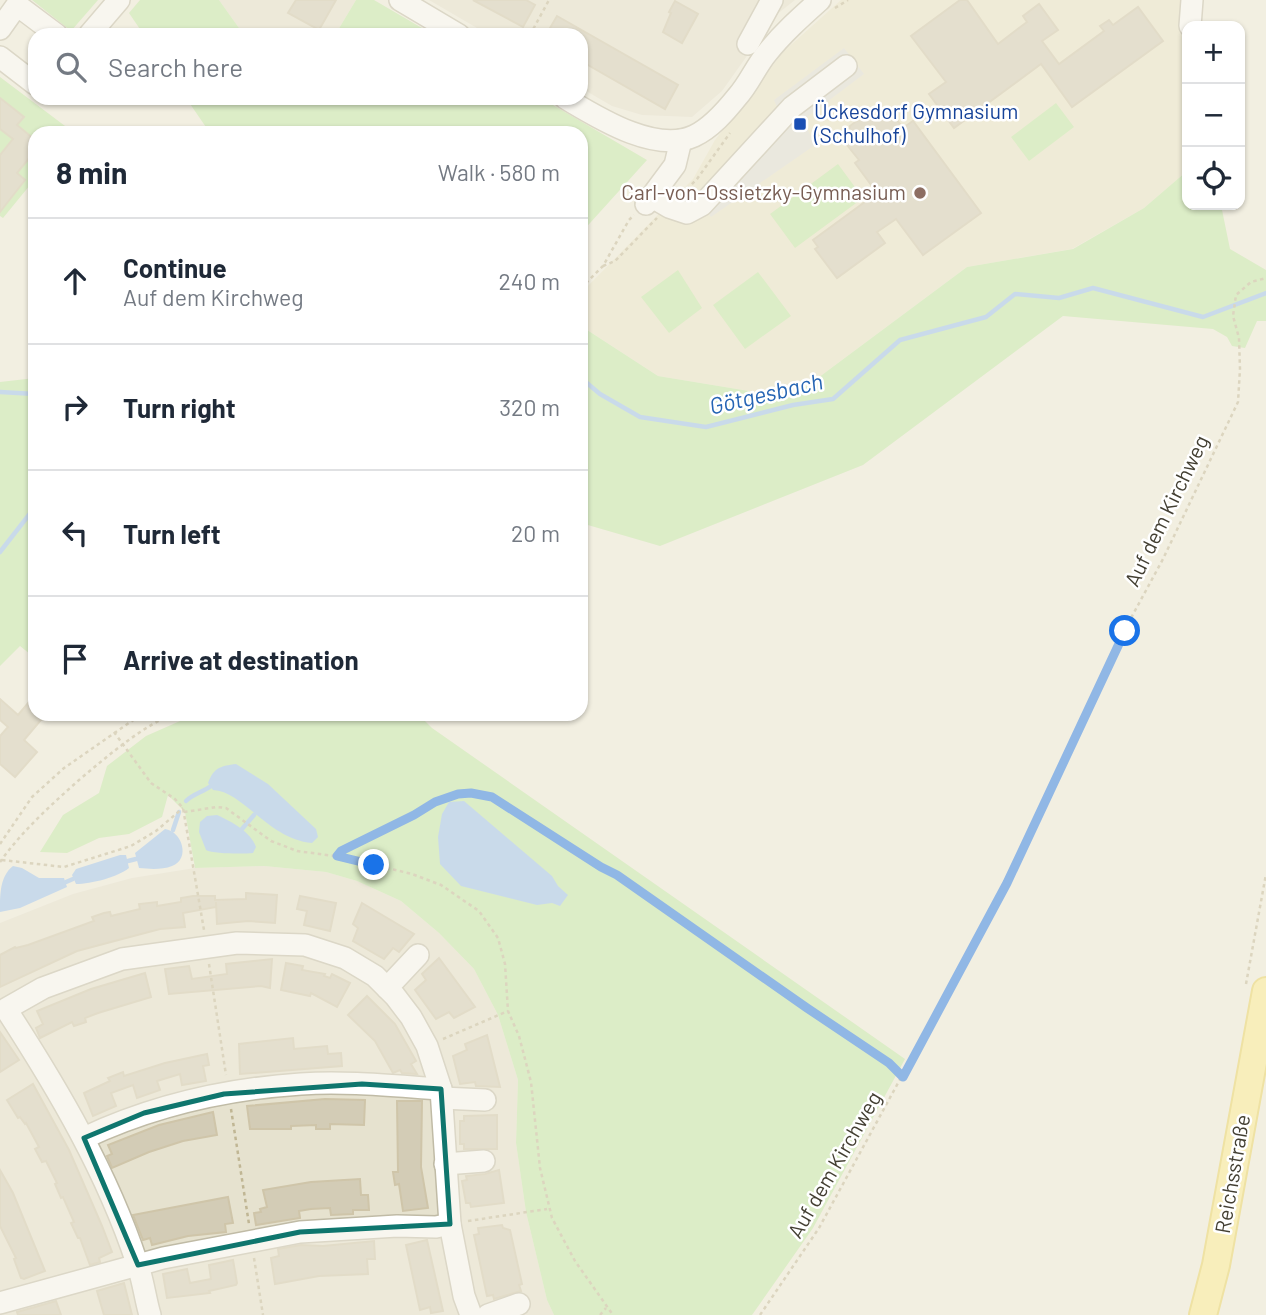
<!DOCTYPE html>
<html lang="en">
<head>
<meta charset="utf-8">
<style>
  :root { --surface:#fff; --page:#f6f6f7; --text:#1f2937; --muted:#747a83; --line:#e0e1e3 }
  body { margin:0; font-family:Barlow,sans-serif; background:var(--page); color:var(--text) }
  .controls { position:absolute; right:21px; top:21px; display:grid; overflow:hidden; border-radius:14px; box-shadow:0 2px 5px #0004 }
  .controls button { width:63px; height:63px; display:grid; place-items:center; padding:0; border:0; border-bottom:2px solid var(--line); background:var(--surface); color:var(--text); font:35px sans-serif }
  .stop { position:absolute; width:21px; height:21px; margin:-16px; border:5px solid #1a73e8; border-radius:50%; background:#fff }
  .stop.end { background:#1a73e8; border-color:#fff; box-shadow:0 2px 7px #0008 }
  .list { margin:0; padding:0; list-style:none }
  h2 { display:flex; justify-content:space-between; align-items:center; height:91px; margin:0; padding:0 28px; font-size:30px }
  h2 small { font-size:23px; font-weight:400; color:var(--muted) }
  .list li { display:grid; grid-template-columns:46px 1fr auto; gap:21px; align-items:center; box-sizing:border-box; height:126px; padding:0 28px; border-top:2px solid var(--line) }
  .list b { display:block; font-size:26px; white-space:nowrap }
  .list p { margin:0; font-size:23px; white-space:nowrap; color:var(--muted) }
  .list em { font-size:23px; font-style:normal; color:var(--muted) }
  .icon { flex:none; width:38px; height:38px; fill:none; stroke:currentColor; stroke-width:2; stroke-linecap:round; stroke-linejoin:round }
  .map { position:relative; flex:none; width:1266px; height:1315px; overflow:hidden }
  .search { position:absolute; background:var(--surface); box-shadow:0 2px 5px #0004; left:28px; top:28px; width:560px; height:77px; display:flex; align-items:center; gap:18px; box-sizing:border-box; padding:0 24px; border-radius:21px; color:var(--muted); font-size:26px }
  .panel { position:absolute; background:var(--surface); box-shadow:0 2px 5px #0004; left:28px; top:126px; width:560px; height:595px; border-radius:21px }
  .map>svg:first-child { display:block }
  .residential { fill:#e6e2cf }
  .education { fill:#ece7ca }
  .green { fill:#c2eaa6 }
  .parking { fill:#e1e0da }
  .water { fill:#98c2f4 }
  .lines { fill:none; stroke-linecap:round; stroke-linejoin:round }
  .stream { stroke:#98c2f4; stroke-width:4.5 }
  .building { fill:#d3ccb6; stroke:#cfc5a9; stroke-width:2 }
  .minor-casing { stroke:#c0bba6; stroke-width:24 }
  .major-casing { stroke:#ead257; stroke-width:30 }
  .path { stroke:#c0b694; stroke-width:2.5; stroke-dasharray:3.5 3.5; stroke-linecap:butt }
  .minor { stroke:#fff; stroke-width:21 }
  .major { stroke:#ffee8d; stroke-width:26 }
  .route { stroke:#1a73e8; stroke-width:9 }
  .marked { fill:none; stroke:#0f766e; stroke-width:5; stroke-linejoin:round }
  .transit-dot { fill:#1a4fb4; stroke:#fff; stroke-width:2.5 }
  .education-dot { fill:#8d6e63; stroke:#fff; stroke-width:2.5 }
  .labels { text-anchor:middle; stroke-width:5; stroke-linejoin:round; paint-order:stroke }
  .transit-label { font-size:21px; fill:#164399; stroke:#fff; text-anchor:start }
  .education-label { font-size:21px; fill:#785e54; stroke:#fff; text-anchor:end }
  .street-label { font-size:21px; fill:#433f32; stroke:#fff }
  .water-label { font-size:23px; font-style:italic; fill:#2665b4; stroke:#fff }
</style>
</head>
<body>
<div class="map">
<svg width="1266" height="1315" viewBox="0 0 1266 1315">
  <rect width="100%" height="100%" fill="#f2efe1"/>
  <g class="residential">
    <path d="M 219,0 L 356,0 L 335,35 L 244,35 Z"/>
    <path d="M 429,0 L 795,0 L 776,15 L 722,91 L 692,117 L 642,115 L 612,106 L 581,88 L 581,35 L 489,35 Z"/>
    <path d="M 264,866 L 326,872 L 357,881 L 401,901 L 439,933 L 474,969 L 498,1015 L 518,1080 L 516,1143 L 526,1212 L 547,1300 L 554,1315 L 0,1315 L 0,923 L 73,894 L 132,878 L 195,868 Z"/>
  </g>
  <path class="education" d="M 841,0 L 1197,0 L 1201,26 L 1187,26 L 1187,171 L 1144,208 L 1072,249 L 967,267 L 791,398 L 658,376 L 581,326 L 581,293 L 693,179 L 715,140 L 783,52 Z"/>
  <g class="green">
    <path d="M 32,0 L 98,0 L 71,31 Z"/>
    <path d="M 140,0 L 219,0 L 244,35 L 144,35 L 129,13 Z"/>
    <path d="M 356,0 L 374,0 L 434,35 L 335,35 Z"/>
    <path d="M 0,77 L 73,132 L 35,133 L 35,179 L 3,218 L 0,216 Z"/>
    <path d="M 186,98 L 289,98 L 294,105 L 298,98 L 541,98 L 647,160 L 581,233 L 581,133 L 210,133 Z"/>
    <path d="M 1056,103 L 1074,127 L 1029,161 L 1011,137 Z"/>
    <path d="M 838,164 L 863,198 L 795,248 L 770,214 Z"/>
    <path d="M 1187,171 L 1187,205 L 1221,205 L 1230,249 L 1266,270 L 1266,321 L 1257,321 L 1245,348 L 1232,346 L 1227,337 L 1213,329 L 1063,316 L 863,465 L 660,546 L 581,523 L 581,326 L 658,376 L 791,398 L 967,267 L 1073,249 L 1144,208 Z"/>
    <path d="M 678,270 L 702,308 L 669,333 L 641,297 Z"/>
    <path d="M 758,272 L 791,316 L 745,349 L 713,305 Z"/>
    <path d="M 35,378 L 35,658 L 20,646 L 0,666 L 0,382 Z"/>
    <path d="M 196,714 L 418,714 L 432,728 L 905,1059 L 813,1228 L 752,1315 L 554,1315 L 547,1300 L 526,1212 L 516,1143 L 518,1080 L 498,1015 L 474,969 L 439,933 L 401,901 L 357,881 L 326,872 L 264,866 L 195,868 L 185,812 L 168,795 L 162,817 L 129,834 L 99,838 L 67,853 L 40,852 L 63,815 L 99,793 L 107,766 L 146,736 Z"/>
  </g>
  <path class="parking" d="M 844,48 L 864,74 L 803,120 L 815,145 L 711,217 L 697,197 L 777,107 L 774,100 Z"/>
  <g class="water">
    <path d="M 236,764 L 268,784 L 316,829 L 318,837 L 312,843 C 268,839 243,791 213,790 L 208,783 C 214,767 221,766 236,764 Z"/>
    <path d="M 464,801 L 552,876 L 558,886 L 568,895 L 560,906 L 552,903 L 537,905 L 461,886 L 440,864 L 438,837 L 442,814 L 449,802 Z"/>
    <path d="M 217,815 C 232,822 250,831 256,847 L 253,853 C 244,854 213,854 206,850 L 199,832 L 200,822 L 207,816 Z"/>
    <path d="M 165,829 C 182,831 191,859 172,866 C 162,870 149,869 139,868 L 135,853 Z"/>
    <path d="M 120,855 L 126,855 L 129,868 C 118,877 91,884 76,884 L 72,875 L 76,869 Z"/>
    <path d="M 13,866 L 22,868 L 39,878 L 64,878 L 67,887 L 20,908 L 0,912 C 0,894 0,876 13,866 Z"/>
  </g>
  <g class="lines">
    <g class="stream">
      <path d="M 581,378 L 600,394 L 640,417 L 706,427 L 793,405 L 833,399 L 900,340 L 986,317 L 1015,294 L 1059,298 L 1093,288 L 1203,317 L 1266,293"/>
      <path d="M 0,392 L 35,394"/>
      <path d="M 0,552 L 35,507"/>
      <path d="M 186,801 C 193,794 203,792 211,786"/>
      <path d="M 242,829 L 254,815"/>
      <path d="M 173,830 L 179,812"/>
      <path d="M 128,861 L 136,859"/>
      <path d="M 66,882 L 73,879"/>
    </g>
  </g>
  <g class="building">
    <path d="M 296,0 L 336,0 L 319,30 L 288,13 Z"/>
    <path d="M 473,0 L 526,0 L 535,5 L 523,27 Z"/>
    <path d="M 960,0 L 967,0 L 998,44 L 1027,22 L 1023,16 L 1039,4 L 1058,30 L 1042,41 L 1059,64 L 1104,31 L 1100,26 L 1109,20 L 1113,25 L 1138,7 L 1163,41 L 1072,107 L 1041,64 L 954,128 L 929,94 L 946,82 L 911,36 Z"/>
    <path d="M 675,1 L 698,14 L 682,43 L 663,32 L 671,13 L 669,12 Z"/>
    <path d="M 557,16 L 678,85 L 665,109 L 581,61 L 581,35 L 546,35 Z"/>
    <path d="M 0,98 L 24,117 L 17,125 L 35,140 L 35,151 L 17,173 L 25,180 L 0,212 L 0,155 L 13,139 L 0,129 Z"/>
    <path d="M 874,108 L 892,113 L 903,128 L 913,121 L 981,213 L 923,255 L 896,219 L 877,232 L 885,243 L 837,278 L 815,249 L 818,247 L 813,240 L 877,193 L 855,163 L 859,160 L 847,145 L 850,126 Z"/>
    <path d="M 35,695 L 35,714 L 46,714 L 24,740 L 37,752 L 15,777 L 0,764 L 0,736 L 8,727 L 0,720 L 0,699 L 18,715 Z"/>
    <path d="M 246,893 L 277,895 L 275,923 L 248,921 L 217,924 L 216,902 L 216,907 L 183,913 L 185,927 L 160,929 L 77,951 L 0,987 L 0,955 L 15,947 L 16,948 L 28,945 L 94,921 L 92,917 L 104,913 L 110,912 L 111,916 L 140,909 L 139,904 L 157,902 L 157,906 L 181,902 L 181,898 L 193,896 L 215,896 L 215,900 L 246,899 Z"/>
    <path d="M 300,896 L 336,903 L 330,931 L 304,925 L 307,911 L 297,909 Z"/>
    <path d="M 362,903 L 414,934 L 399,952 L 393,948 L 384,959 L 353,941 L 358,928 L 353,924 Z"/>
    <path d="M 439,958 L 475,1007 L 454,1018 L 449,1012 L 436,1019 L 415,990 L 426,980 L 422,974 Z"/>
    <path d="M 272,959 L 270,988 L 261,986 L 169,994 L 165,969 L 189,966 L 192,979 L 227,974 L 226,964 Z"/>
    <path d="M 286,963 L 303,966 L 302,970 L 325,974 L 324,976 L 330,978 L 332,974 L 350,983 L 337,1007 L 311,993 L 310,996 L 281,990 Z"/>
    <path d="M 145,973 L 151,997 L 98,1013 L 85,1018 L 86,1022 L 74,1026 L 72,1022 L 40,1038 L 36,1028 L 43,1024 L 37,1011 L 91,989 Z"/>
    <path d="M 367,996 L 395,1024 L 416,1061 L 411,1064 L 417,1074 L 402,1073 L 400,1070 L 393,1073 L 375,1041 L 348,1015 Z"/>
    <path d="M 0,1032 L 19,1060 L 0,1072 Z"/>
    <path d="M 487,1035 L 500,1087 L 476,1086 L 475,1082 L 460,1084 L 453,1056 L 467,1050 L 465,1044 Z"/>
    <path d="M 293,1038 L 294,1049 L 327,1046 L 328,1054 L 341,1053 L 342,1066 L 240,1074 L 239,1044 Z"/>
    <path d="M 207,1054 L 209,1065 L 203,1066 L 206,1081 L 182,1085 L 180,1074 L 157,1081 L 160,1090 L 137,1098 L 133,1085 L 111,1093 L 116,1106 L 93,1116 L 84,1093 L 110,1081 L 108,1078 L 123,1072 L 124,1076 L 165,1063 Z"/>
    <path d="M 33,1084 L 69,1150 L 102,1226 L 112,1252 L 99,1258 L 100,1262 L 90,1265 L 80,1238 L 78,1238 L 71,1223 L 74,1222 L 63,1197 L 61,1198 L 55,1184 L 57,1183 L 46,1161 L 42,1162 L 35,1149 L 39,1147 L 26,1123 L 25,1124 L 20,1117 L 18,1118 L 7,1100 Z"/>
    <path d="M 325,1099 L 365,1100 L 364,1125 L 330,1124 L 330,1129 L 316,1129 L 316,1125 L 291,1126 L 291,1129 L 250,1129 L 247,1106 Z"/>
    <path d="M 397,1101 L 422,1101 L 421,1167 L 428,1208 L 403,1211 L 399,1184 L 395,1185 L 393,1172 L 398,1172 Z"/>
    <path d="M 213,1112 L 217,1135 L 183,1141 L 149,1152 L 112,1168 L 107,1156 L 112,1154 L 108,1145 L 159,1125 Z"/>
    <path d="M 497,1115 L 497,1149 L 464,1149 L 464,1144 L 460,1144 L 460,1121 L 464,1121 L 464,1116 Z"/>
    <path d="M 0,1170 L 13,1193 L 45,1271 L 24,1279 L 21,1278 L 14,1259 L 16,1258 L 0,1226 Z"/>
    <path d="M 499,1170 L 504,1203 L 471,1207 L 470,1203 L 466,1203 L 462,1181 L 467,1180 L 466,1176 L 485,1174 Z"/>
    <path d="M 360,1179 L 361,1195 L 368,1195 L 369,1210 L 353,1210 L 353,1214 L 331,1215 L 330,1208 L 311,1209 L 299,1211 L 300,1218 L 256,1225 L 254,1213 L 261,1212 L 260,1209 L 267,1207 L 263,1190 L 311,1182 Z"/>
    <path d="M 228,1197 L 233,1223 L 225,1224 L 226,1232 L 188,1236 L 152,1245 L 150,1238 L 143,1240 L 133,1215 Z"/>
    <path d="M 502,1225 L 503,1228 L 510,1230 L 522,1284 L 519,1285 L 521,1291 L 494,1299 L 493,1295 L 487,1296 L 474,1235 L 479,1234 L 478,1228 Z"/>
    <path d="M 427,1240 L 443,1311 L 431,1313 L 430,1307 L 420,1310 L 406,1245 Z"/>
    <path d="M 374,1241 L 375,1259 L 367,1259 L 368,1274 L 319,1276 L 275,1284 L 271,1258 L 279,1256 L 278,1249 L 301,1245 L 323,1246 Z"/>
    <path d="M 233,1260 L 237,1283 L 236,1285 L 209,1291 L 210,1293 L 167,1298 L 163,1274 L 187,1269 L 190,1283 L 211,1279 L 209,1265 Z"/>
    <path d="M 124,1283 L 132,1315 L 104,1315 L 97,1291 Z"/>
    <path d="M 56,1301 L 61,1315 L 18,1315 L 17,1312 Z"/>
  </g>
  <g class="lines">
    <g class="minor-casing">
      <g id="minor">
        <path d="M 400,0 L 459,35"/>
        <path d="M 1190,26 L 1192,0"/>
        <path d="M 0,29 L 17,5 L 57,35"/>
        <path d="M 89,35 L 119,0"/>
        <path d="M 748,44 L 772,0"/>
        <path d="M 0,57 L 35,84"/>
        <path d="M 565,98 C 597,117 655,154 694,136 C 711,128 725,112 737,97 C 749,84 756,66 767,53 C 783,33 801,17 820,0"/>
        <path d="M 652,197 L 669,207 L 687,213 L 702,205 L 792,107 L 846,66"/>
        <path d="M 646,204 L 675,165 L 681,140"/>
        <path d="M 387,988 L 418,955"/>
        <path d="M 442,1098 L 485,1100"/>
        <path d="M 84,1138 C 152,1106 226,1089 301,1084 C 347,1081 394,1086 441,1089"/>
        <path d="M 445,1164 L 484,1161"/>
        <path d="M 0,1303 L 163,1258 L 300,1232 L 397,1226 L 436,1227 L 450,1224"/>
        <path d="M 150,1315 C 145,1298 143,1279 137,1263 C 107,1172 58,1089 6,1009 L 43,988 L 122,959 L 237,943 L 305,945 L 345,958 L 375,976 L 395,996 L 411,1017 L 427,1046 L 441,1089 L 450,1224 L 464,1296 L 471,1315"/>
        <path d="M 488,1315 L 519,1304"/>
      </g>
    </g>
    <g class="major-casing">
      <path id="major" d="M 1203,1315 L 1216,1265 L 1266,991"/>
    </g>
    <g class="path">
      <path d="M 835,8 L 848,0"/>
      <path d="M 530,35 L 549,0"/>
      <path d="M 682,194 L 697,179 L 730,133"/>
      <path d="M 603,266 L 615,261 L 657,218"/>
      <path d="M 581,288 L 603,266 L 629,220 L 634,215"/>
      <path d="M 114,732 L 151,783 L 175,799 L 183,808 L 204,930"/>
      <path d="M 184,812 L 217,807 L 226,808 L 271,841 L 297,851 L 342,857 L 412,874 L 441,885 L 479,911 L 498,938 L 505,964 L 508,1011 L 519,1036 L 531,1082 L 540,1168 L 552,1218 L 575,1261 L 613,1315"/>
      <path d="M 0,844 L 32,797 L 64,768 L 142,714"/>
      <path d="M 338,855 L 341,851 L 414,815 L 435,801 L 458,794 L 471,793 L 492,797 L 601,868 L 617,875 L 807,1008 L 889,1063 L 903,1077"/>
      <path d="M 2,860 L 64,867 L 131,846 L 156,831 L 183,808"/>
      <path d="M 0,862 C 22,831 51,805 79,780 C 109,755 136,731 172,714"/>
      <path d="M 209,964 L 226,1075"/>
      <path d="M 1246,984 L 1266,874"/>
      <path d="M 443,1039 L 508,1011"/>
      <path d="M 231,1109 L 249,1224"/>
      <path d="M 468,1221 L 547,1209"/>
      <path d="M 254,1258 L 263,1315"/>
      <path d="M 600,1315 L 606,1308"/>
      <path d="M 760,1315 L 819,1228 L 1007,883 L 1124,631 L 1163,559 L 1238,402 L 1240,369 L 1239,338 L 1233,316 L 1236,295 L 1251,282 L 1266,278"/>
    </g>
    <use href="#minor" class="minor"/>
    <use href="#major" class="major"/>
  </g>
  <g class="lines">
    <path class="route" d="M 374,865 L 337,856 L 341,851 L 414,815 L 435,802 L 458,794 L 471,793 L 492,797 L 601,867 L 617,875 L 807,1008 L 889,1063 L 903,1077 L 1007,883 L 1125,631"/>
  </g>
  <path d="M0 0H1266V1315H0ZM 362,1084 L 441,1089 L 450,1224 L 300,1232 L 138,1265 L 84,1138 L 144,1113 L 224,1094 Z" fill="#f2efe1" fill-opacity=".55" fill-rule="evenodd"/>
  <path class="marked" d="M 362,1084 L 441,1089 L 450,1224 L 300,1232 L 138,1265 L 84,1138 L 144,1113 L 224,1094 Z"/>
  <rect class="transit-dot" x="793" y="117" width="14" height="14" rx="3.5"/>
  <circle class="education-dot" cx="920" cy="193" r="7"/>
  <g class="labels">
    <g class="transit-label">
      <text x="814" y="119">Ückesdorf Gymnasium<tspan x="814" dy="24">(Schulhof)</tspan></text>
    </g>
    <g class="education-label">
      <text x="906" y="200">Carl-von-Ossietzky-Gymnasium</text>
    </g>
    <g class="street-label">
      <text transform="translate(1167 511) rotate(-64)" y="7">Auf dem Kirchweg</text>
      <text transform="translate(835 1165) rotate(-60)" y="7">Auf dem Kirchweg</text>
      <text transform="translate(1233 1174) rotate(-80)" y="7">Reichsstraße</text>
    </g>
    <g class="water-label">
      <text transform="translate(766 394) rotate(-13)" y="8">Götgesbach</text>
    </g>
  </g>
</svg>
<div class="controls">
<button>+</button>
<button>−</button>
<button><svg class="icon" aria-label="locate" viewBox="0 0 24 24"><circle cx="12" cy="12" r="6"/><path d="M12 2v4M12 18v4M2 12h4M18 12h4"/></svg></button>
</div>
<div class="stop" style="left:1125px;top:631px"></div>
<div class="stop end" style="left:374px;top:865px"></div>
<div class="search"><svg class="icon" aria-label="search" viewBox="0 0 24 24"><circle cx="10" cy="10" r="6"/><path d="M15 15l6 6"/></svg>Search here</div>
<section class="panel">
<h2>8 min<small>Walk · 580 m</small></h2>
<ul class="list">
<li><svg class="icon" aria-label="ahead" viewBox="0 0 24 24"><path d="M12 20V5M6 11l6-6 6 6"/></svg><div><b>Continue</b><p>Auf dem Kirchweg</p></div><em>240 m</em></li>
<li><svg class="icon" aria-label="right" viewBox="0 0 24 24"><path d="M7 20v-9h11M14 6l5 5-5 5"/></svg><div><b>Turn right</b></div><em>320 m</em></li>
<li><svg class="icon" aria-label="left" viewBox="0 0 24 24"><path d="M17 20v-9H6M10 6l-5 5 5 5"/></svg><div><b>Turn left</b></div><em>20 m</em></li>
<li><svg class="icon" aria-label="arrive" viewBox="0 0 24 24"><path d="M6 21V4h12l-3 4 3 4H6"/></svg><div><b>Arrive at destination</b></div></li>
</ul>
</section>
</div>
</body>
</html>
